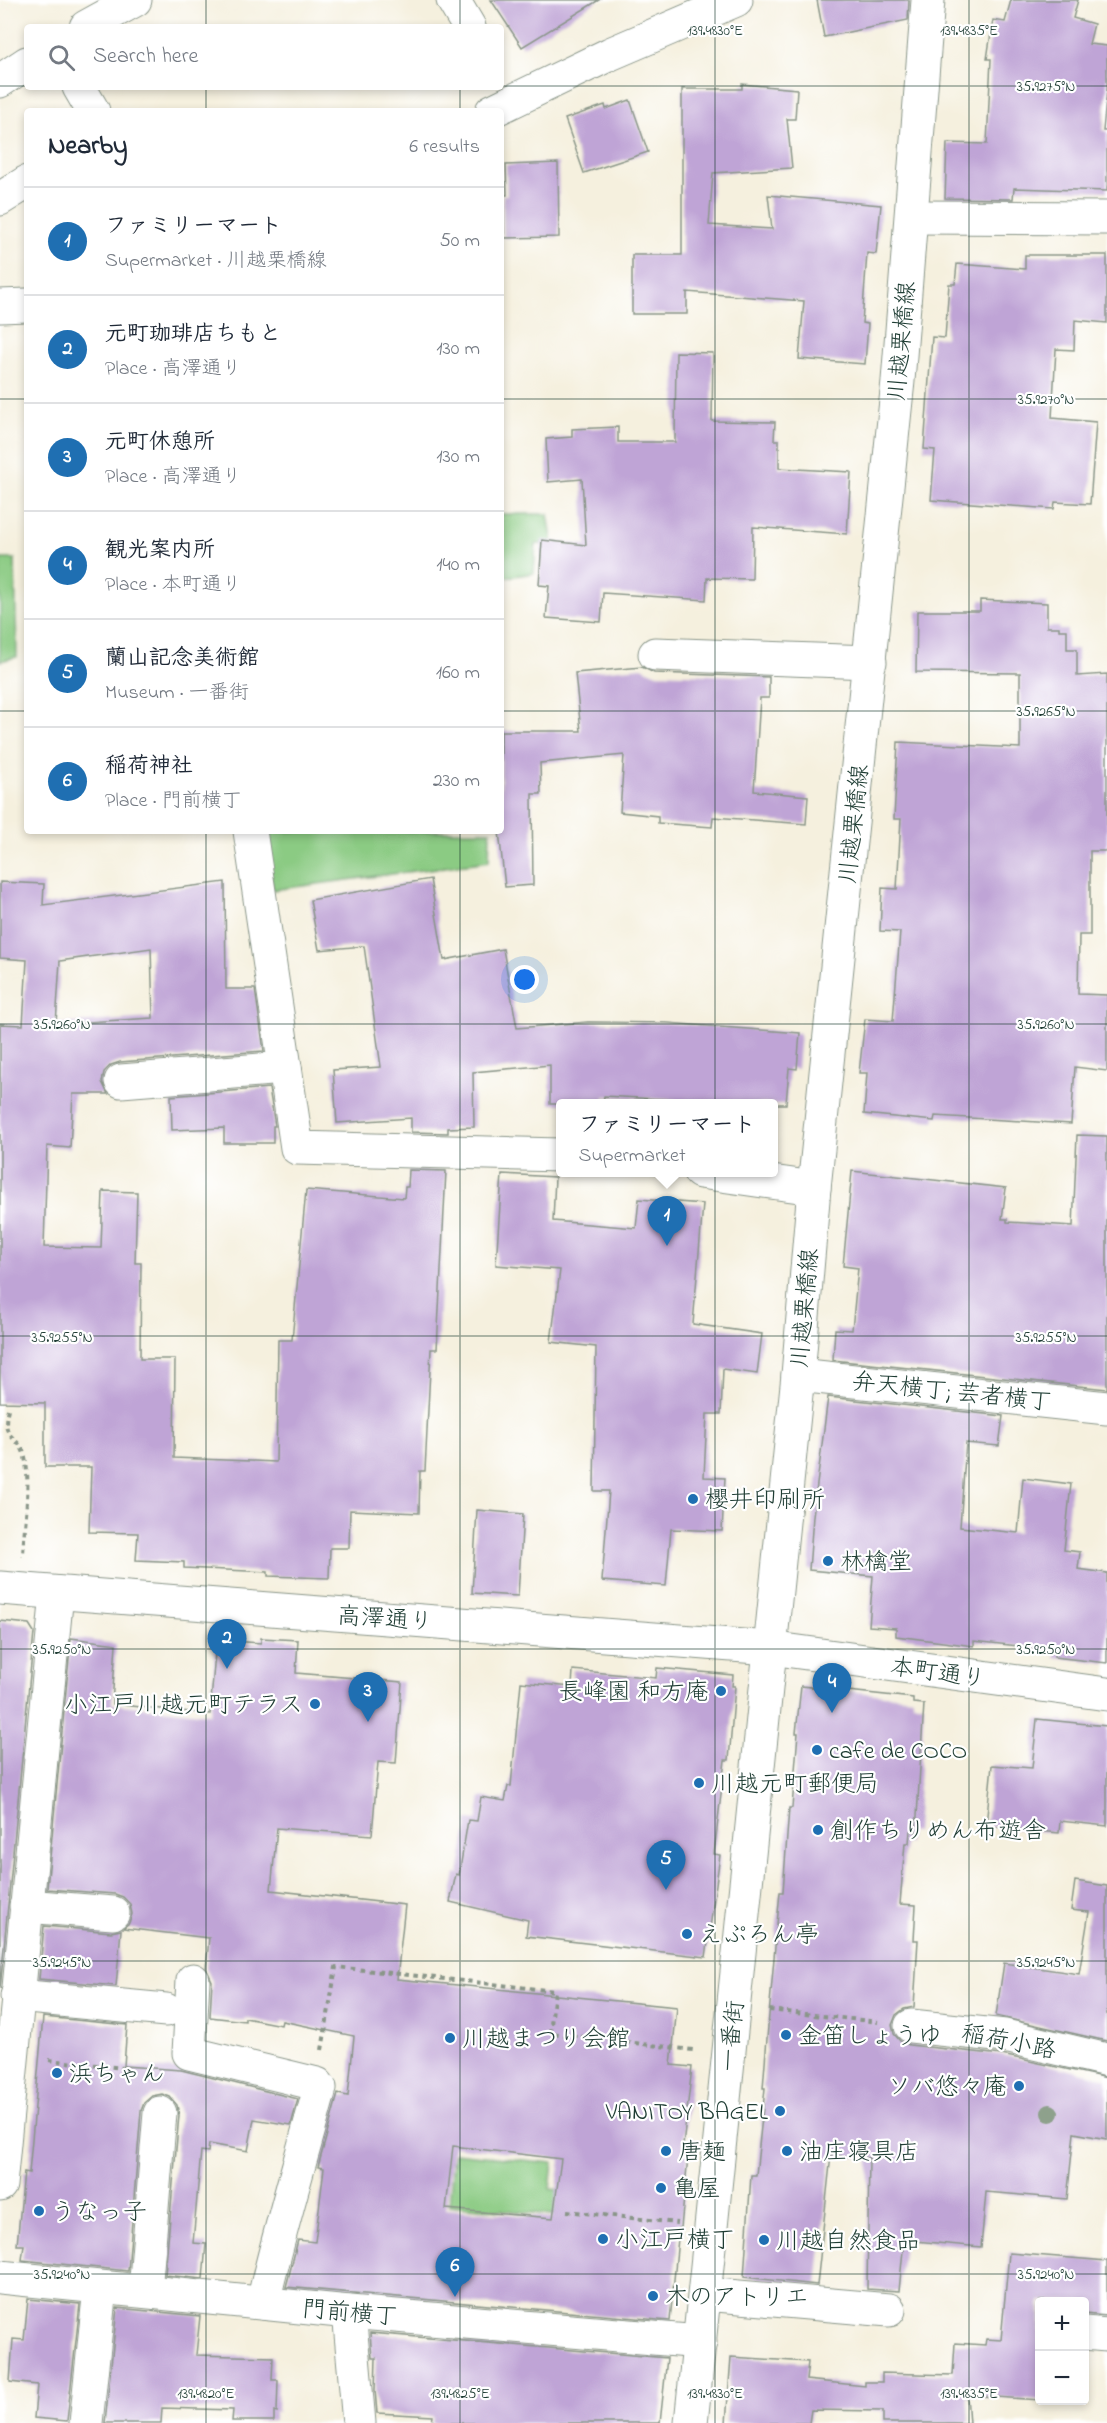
<!DOCTYPE html>
<html lang="en">
<head>
<meta charset="utf-8">
<style>
  :root { --surface:#fff; --page:#f6f6f7; --text:#1f2937; --muted:#747a83; --line:#e0e1e3; --accent:#1f6fb2 }
  body { margin:0; font-family:"Indie Flower","Klee One",sans-serif; background:var(--page); color:var(--text) }
  .controls { position:absolute; right:18px; bottom:18px; display:grid; overflow:hidden; border-radius:6px; box-shadow:0 3px 9px #0003 }
  .controls button { width:54px; height:54px; display:grid; place-items:center; padding:0; border:0; border-bottom:2px solid var(--line); background:var(--surface); color:var(--text); font:30px sans-serif }
  .you { position:absolute; left:525px; top:980px; width:21px; height:21px; margin:-15px; border:4px solid #fff; border-radius:50%; background:#1a73e8; box-shadow:0 0 0 9px #1a73e833 }
  .badge { display:grid; place-items:center; width:39px; height:39px; border-radius:50%; background:var(--accent); color:#fff; font-size:20px; font-weight:700 }
  .pin { position:absolute; translate:-50% -50px; filter:drop-shadow(0 2px 3px #0008) }
  .pin::after { content:''; position:absolute; top:32px; width:21px; height:18px; background:inherit; clip-path:polygon(0 0,100% 0,50% 100%) }
  .popup { position:absolute; left:556px; top:1099px; width:222px; height:78px; box-sizing:border-box; display:grid; place-content:center; border-radius:6px; background:var(--surface); filter:drop-shadow(0 2px 4px #0005); font-size:20px; white-space:nowrap; color:var(--muted) }
  .popup b { font-size:22px; color:var(--text) }
  .popup::after { content:''; position:absolute; left:50%; top:100%; margin-left:-12px; border:12px solid transparent; border-top-color:var(--surface) }
  .list { margin:0; padding:0; list-style:none }
  h2 { display:flex; justify-content:space-between; align-items:center; height:78px; margin:0; padding:0 24px; font-size:26px }
  h2 small { font-size:20px; font-weight:400; color:var(--muted) }
  .list li { display:grid; grid-template-columns:39px 1fr auto; gap:18px; align-items:center; box-sizing:border-box; height:108px; padding:0 24px; border-top:2px solid var(--line) }
  .list b { display:block; font-size:22px; white-space:nowrap }
  .list p { margin:0; font-size:20px; white-space:nowrap; color:var(--muted) }
  .list em { font-size:20px; font-style:normal; color:var(--muted) }
  .icon { flex:none; width:33px; height:33px; fill:none; stroke:currentColor; stroke-width:2; stroke-linecap:round; stroke-linejoin:round }
  .map { position:relative; flex:none; width:1107px; height:2423px; overflow:hidden }
  .search { position:absolute; background:var(--surface); box-shadow:0 3px 9px #0003; left:24px; top:24px; width:480px; height:66px; display:flex; align-items:center; gap:15px; box-sizing:border-box; padding:0 21px; border-radius:6px; color:var(--muted); font-size:22px }
  .panel { position:absolute; background:var(--surface); box-shadow:0 3px 9px #0003; left:24px; top:108px; width:480px; height:726px; border-radius:6px }
  .map>svg:first-child { display:block }
  .green { fill:#8bcb83; stroke:#55845c; stroke-width:1.5 }
  .building { fill:#bfa4d6; fill-rule:evenodd }
  .lines { fill:none; stroke-linecap:round; stroke-linejoin:round }
  .minor-casing { stroke:#8a9689; stroke-width:35 }
  .major-casing { stroke:#8a9689; stroke-width:35 }
  .path { stroke:#8a9689; stroke-width:4; stroke-dasharray:4.5 4.5; stroke-linecap:butt }
  .minor { stroke:#fff; stroke-width:33 }
  .major { stroke:#fff; stroke-width:33 }
  .tree { fill:#8ea18c }
  .ticks { fill:none; stroke:#1f3d34; stroke-width:1.5; stroke-opacity:0.45 }
  .poi-dot { fill:#1f6fb2; stroke:#fff; stroke-width:2 }
  .labels { text-anchor:middle; stroke-width:4.5; stroke-linejoin:round; paint-order:stroke }
  .street-label { font-size:24px; fill:#1f3d34; stroke:#fff }
  .poi-label { font-size:24px; fill:#1f3d34; stroke:#fff; text-anchor:start }
  .ticks-label { font-size:15px; text-anchor:middle; fill:#1f3d34; stroke:#fff; stroke-width:4.5; stroke-linejoin:round; paint-order:stroke }
</style>
</head>
<body>
<div class="map">
<svg width="1107" height="2423" viewBox="0 0 1107 2423">
  <rect width="100%" height="100%" fill="#fff"/>
  <filter id="ink" filterUnits="userSpaceOnUse"><feTurbulence type="fractalNoise" baseFrequency=".0167" numOctaves="2"/><feDisplacementMap in="SourceGraphic" scale="12" xChannelSelector="R" yChannelSelector="G"/><feConvolveMatrix kernelMatrix="1 2 1 2 8 2 1 2 1" color-interpolation-filters="sRGB"/></filter>
  <filter id="wash" filterUnits="userSpaceOnUse"><feTurbulence type="fractalNoise" baseFrequency=".008" numOctaves="4" result="noise"/><feDisplacementMap in="SourceGraphic" scale="24" xChannelSelector="R" yChannelSelector="G"/><feGaussianBlur stdDeviation="1.35" result="paint"/><feColorMatrix in="noise" values="0 0 0 0 0 0 0 0 0 0 0 0 0 0 0 0 0 1.4 0 .05"/><feComposite in="paint" operator="in"/></filter>
  <g filter="url(#wash)">
    <rect width="100%" height="100%" fill="#f5f0de"/>
    <g class="green">
      <path d="M 501,514 L 548,514 L 553,545 L 536,544 L 534,573 L 501,578 Z"/>
      <path d="M 0,559 L 15,559 L 17,657 L 0,661 Z"/>
      <path d="M 263,831 L 490,831 L 489,861 L 273,890 Z"/>
      <path d="M 454,2153 L 553,2163 L 550,2189 L 565,2190 L 562,2216 L 449,2205 Z"/>
    </g>
    <g id="blocks">
      <g class="building">
        <path d="M 491,0 L 599,0 L 522,47 Z"/>
        <path d="M 817,0 L 909,0 L 908,20 L 824,37 Z"/>
        <path d="M 1011,0 L 1078,0 L 1073,18 L 1094,24 L 1089,44 L 1107,46 L 1107,89 L 1103,131 L 1107,131 L 1107,191 L 1014,188 L 1013,199 L 945,198 L 947,143 L 987,144 L 991,59 L 987,59 L 993,20 L 1005,22 Z"/>
        <path d="M 742,84 L 797,89 L 795,119 L 787,119 L 792,168 L 713,173 L 709,225 L 772,229 L 768,195 L 881,205 L 876,254 L 867,253 L 862,323 L 868,324 L 865,364 L 799,359 L 804,301 L 687,292 L 687,314 L 632,314 L 632,255 L 682,255 L 682,89 L 742,89 Z"/>
        <path d="M 630,100 L 648,152 L 584,173 L 565,119 L 605,105 L 606,109 Z"/>
        <path d="M 558,163 L 559,237 L 504,238 L 503,195 L 507,195 L 506,165 Z"/>
        <path d="M 1025,255 L 1107,255 L 1107,323 L 1075,320 L 1074,350 L 1056,349 L 1052,418 L 1096,422 L 1090,504 L 1055,502 L 1054,509 L 931,500 L 935,450 L 924,449 L 932,337 L 945,338 L 949,284 L 955,284 L 957,264 L 1025,269 Z"/>
        <path d="M 676,352 L 713,353 L 712,421 L 775,422 L 774,440 L 779,440 L 779,468 L 851,472 L 847,534 L 753,527 L 752,579 L 707,578 L 706,600 L 603,593 L 601,622 L 546,618 L 549,586 L 539,585 L 542,540 L 586,545 L 582,479 L 548,482 L 546,439 L 572,437 L 572,429 L 618,427 L 618,442 L 675,442 Z"/>
        <path d="M 980,600 L 1047,603 L 1047,627 L 1059,627 L 1059,630 L 1067,630 L 1067,649 L 1077,649 L 1077,676 L 1107,674 L 1107,851 L 1090,851 L 1090,935 L 1079,935 L 1078,994 L 1107,995 L 1107,1071 L 1075,1067 L 1071,1124 L 935,1116 L 934,1121 L 864,1114 L 867,1073 L 859,1073 L 865,1019 L 893,1021 L 900,932 L 880,931 L 882,888 L 897,889 L 901,819 L 894,819 L 898,742 L 1020,748 L 1020,673 L 916,672 L 917,611 L 980,611 Z"/>
        <path d="M 642,667 L 654,673 L 769,677 L 769,698 L 760,698 L 754,791 L 808,796 L 806,824 L 713,817 L 712,827 L 658,823 L 658,816 L 620,812 L 624,755 L 540,763 L 541,794 L 532,794 L 533,885 L 505,887 L 499,831 L 501,831 L 501,731 L 581,731 L 575,673 Z"/>
        <path d="M 430,879 L 444,960 L 503,949 L 517,1028 L 588,1022 L 667,1023 L 800,1033 L 797,1069 L 789,1068 L 786,1104 L 676,1104 L 676,1100 L 604,1096 L 603,1104 L 550,1104 L 550,1065 L 473,1072 L 474,1127 L 448,1128 L 448,1133 L 411,1132 L 411,1118 L 337,1123 L 333,1070 L 381,1067 L 364,946 L 319,950 L 310,900 Z"/>
        <path d="M 0,882 L 44,884 L 43,905 L 225,882 L 226,989 L 255,989 L 264,1051 L 120,1062 L 111,1065 L 104,1072 L 102,1082 L 108,1094 L 73,1094 L 70,1148 L 47,1146 L 44,1247 L 101,1248 L 103,1191 L 137,1192 L 135,1263 L 141,1263 L 140,1359 L 175,1359 L 174,1458 L 276,1462 L 278,1340 L 292,1340 L 306,1190 L 404,1198 L 405,1187 L 408,1187 L 409,1170 L 446,1171 L 437,1349 L 431,1349 L 425,1471 L 420,1471 L 419,1513 L 350,1510 L 349,1548 L 330,1548 L 329,1578 L 268,1576 L 268,1572 L 184,1568 L 184,1562 L 136,1560 L 138,1533 L 89,1532 L 91,1467 L 45,1467 L 45,1403 L 0,1402 L 0,1024 L 23,1025 L 27,960 L 0,958 ZM 151,948 L 153,1018 L 56,1024 L 60,961 Z"/>
        <path d="M 269,1088 L 275,1126 L 273,1126 L 273,1143 L 224,1143 L 224,1128 L 172,1130 L 171,1096 Z"/>
        <path d="M 1077,1135 L 1107,1136 L 1107,1389 L 833,1360 L 835,1329 L 852,1330 L 858,1268 L 843,1266 L 852,1171 L 1006,1188 L 1002,1219 L 1007,1219 L 1007,1222 L 1073,1226 Z"/>
        <path d="M 502,1174 L 555,1177 L 553,1221 L 636,1228 L 639,1199 L 703,1204 L 693,1324 L 762,1334 L 757,1374 L 723,1369 L 721,1414 L 707,1414 L 704,1477 L 725,1478 L 722,1531 L 671,1529 L 666,1586 L 602,1581 L 609,1491 L 594,1491 L 596,1347 L 551,1342 L 560,1270 L 496,1265 Z"/>
        <path d="M 828,1397 L 1003,1416 L 999,1446 L 966,1443 L 960,1527 L 1018,1533 L 1023,1478 L 1071,1484 L 1064,1550 L 1080,1552 L 1078,1569 L 1107,1573 L 1107,1663 L 1054,1657 L 1055,1650 L 974,1641 L 974,1646 L 896,1636 L 896,1628 L 869,1626 L 873,1576 L 809,1570 L 813,1516 Z"/>
        <path d="M 477,1510 L 523,1514 L 518,1596 L 472,1593 Z"/>
        <path d="M 0,1621 L 29,1624 L 34,1632 L 0,1989 Z"/>
        <path d="M 71,1638 L 116,1644 L 112,1704 L 210,1714 L 216,1640 L 261,1643 L 261,1638 L 298,1640 L 296,1673 L 402,1682 L 396,1763 L 378,1762 L 372,1835 L 277,1828 L 271,1890 L 405,1905 L 397,1979 L 677,2007 L 671,2065 L 692,2067 L 683,2146 L 689,2146 L 681,2228 L 679,2228 L 670,2321 L 286,2287 L 298,2240 L 315,2242 L 324,2168 L 318,2167 L 338,2094 L 348,2096 L 354,2036 L 282,2021 L 281,2025 L 245,2018 L 245,2021 L 210,2017 L 212,1981 L 206,1968 L 209,1938 L 123,1928 L 129,1923 L 132,1914 L 130,1904 L 123,1897 L 115,1894 L 47,1889 ZM 453,2146 L 561,2159 L 553,2218 L 446,2209 Z"/>
        <path d="M 657,1668 L 733,1675 L 732,1686 L 735,1686 L 729,1760 L 725,1760 L 714,1854 L 720,1855 L 706,1957 L 526,1936 L 528,1920 L 450,1902 L 456,1874 L 459,1875 L 468,1820 L 477,1821 L 481,1797 L 505,1801 L 508,1786 L 511,1786 L 521,1682 L 572,1687 L 573,1670 L 656,1678 Z"/>
        <path d="M 801,1686 L 913,1698 L 913,1703 L 924,1704 L 916,1832 L 910,1831 L 909,1843 L 905,1843 L 900,1904 L 916,1905 L 914,1940 L 918,1940 L 914,2007 L 904,2009 L 896,2015 L 892,2025 L 894,2034 L 900,2041 L 909,2045 L 1002,2055 L 1107,2078 L 1107,2139 L 1074,2133 L 1067,2199 L 986,2192 L 981,2247 L 904,2240 L 899,2291 L 867,2289 L 869,2158 L 831,2155 L 817,2285 L 744,2277 L 751,2175 L 756,2175 L 765,2088 L 763,2088 L 766,2050 L 776,1935 L 780,1892 L 783,1892 L 789,1808 L 792,1808 L 798,1733 L 796,1733 Z"/>
        <path d="M 1037,1719 L 1107,1726 L 1107,1826 L 1060,1821 L 1059,1833 L 986,1826 L 992,1765 L 1032,1768 Z"/>
        <path d="M 1075,1881 L 1107,1886 L 1107,2041 L 996,2016 L 1004,1963 L 1079,1974 L 1089,1912 L 1071,1910 Z"/>
        <path d="M 44,1926 L 111,1932 L 121,1930 L 116,1986 L 39,1979 Z"/>
        <path d="M 43,2017 L 127,2025 L 124,2066 L 181,2070 L 298,2099 L 291,2125 L 254,2119 L 248,2151 L 209,2144 L 208,2152 L 201,2151 L 193,2243 L 206,2244 L 203,2279 L 165,2275 L 179,2115 L 177,2105 L 170,2097 L 162,2094 L 152,2096 L 144,2103 L 141,2111 L 128,2271 L 22,2260 L 24,2245 L 17,2245 L 24,2172 L 29,2173 Z"/>
        <path d="M 1009,2253 L 1107,2261 L 1107,2316 L 1084,2314 L 1084,2301 L 1040,2301 L 1040,2400 L 967,2395 L 969,2423 L 883,2423 L 883,2411 L 811,2410 L 809,2423 L 726,2423 L 731,2357 L 808,2362 L 806,2380 L 865,2386 L 865,2382 L 882,2382 L 882,2373 L 953,2375 L 955,2343 L 985,2345 L 986,2339 L 1001,2340 Z"/>
        <path d="M 28,2299 L 80,2304 L 67,2421 L 34,2418 L 37,2385 L 10,2382 L 13,2339 L 24,2340 Z"/>
        <path d="M 117,2308 L 200,2316 L 196,2355 L 273,2357 L 272,2380 L 278,2380 L 277,2412 L 274,2411 L 274,2421 L 232,2421 L 233,2410 L 162,2408 L 161,2423 L 105,2423 Z"/>
        <path d="M 370,2333 L 667,2358 L 660,2423 L 432,2423 L 433,2416 L 377,2413 L 375,2390 L 376,2358 L 372,2358 Z"/>
      </g>
    </g>
  </g>
  <g filter="url(#ink)">
    <use href="#blocks" fill-opacity="0" stroke="#8a9689" stroke-width="1.5"/>
    <g class="lines">
      <g class="minor-casing">
        <g id="minor">
          <path d="M 453,0 L 469,27"/>
          <path d="M 86,27 L 135,0"/>
          <path d="M 0,81 L 27,63"/>
          <path d="M 79,87 L 93,111"/>
          <path d="M 492,111 L 610,54 L 736,0"/>
          <path d="M 0,199 L 27,182"/>
          <path d="M 912,217 L 1107,218"/>
          <path d="M 0,306 L 27,305"/>
          <path d="M 655,654 L 870,662"/>
          <path d="M 250,831 L 297,1148 L 560,1155"/>
          <path d="M 121,1081 L 285,1068"/>
          <path d="M 700,1172 L 814,1188"/>
          <path d="M 798,1375 L 1107,1408"/>
          <path d="M 0,1588 L 770,1648 L 1107,1694"/>
          <path d="M 26,1906 L 113,1913"/>
          <path d="M 193,1980 L 189,2053 L 317,2084 L 320,2088 C 301,2160 279,2231 263,2303"/>
          <path d="M 17,1996 L 166,2010"/>
          <path d="M 911,2026 L 1005,2036 L 1107,2060"/>
          <path d="M 0,2185 L 57,1593"/>
          <path d="M 0,2277 L 349,2312 L 700,2342"/>
          <path d="M 145,2291 L 160,2113"/>
          <path d="M 705,2294 L 889,2310"/>
          <path d="M 349,2312 L 359,2423"/>
          <path d="M 1084,2333 L 1107,2335"/>
          <path d="M 86,2423 L 100,2288"/>
        </g>
      </g>
      <g class="major-casing">
        <path id="major" d="M 691,2423 L 798,1375 L 814,1188 L 898,381 L 928,0"/>
      </g>
      <g class="path">
        <path d="M 8,1409 C 0,1442 20,1434 25,1457 C 31,1486 24,1526 23,1556"/>
        <path d="M 769,2010 L 878,2022"/>
        <path d="M 322,2050 L 336,1967 L 555,1991 L 550,2033 L 693,2050"/>
        <path d="M 49,2060 L 123,2068"/>
        <path d="M 567,2211 L 677,2223"/>
      </g>
      <use href="#minor" class="minor"/>
      <use href="#major" class="major"/>
    </g>
    <circle class="tree" cx="1050" cy="2113" r="9"/>
  </g>
  <path class="ticks" d="M 206,0 L 206,27M 460,0 L 460,27M 715,0 L 715,2423M 969,0 L 969,2423M 0,86 L 27,86M 501,86 L 1107,86M 206,87 L 206,111M 460,87 L 460,111M 0,399 L 27,399M 501,399 L 1107,399M 0,711 L 27,711M 501,711 L 1107,711M 206,831 L 206,2423M 460,831 L 460,2423M 0,1024 L 1107,1024M 0,1336 L 1107,1336M 0,1649 L 1107,1649M 0,1961 L 1107,1961M 0,2274 L 1107,2274"/>
  <g class="poi-dot">
    <circle cx="693" cy="1499" r="6"/>
    <circle cx="828" cy="1561" r="6"/>
    <circle cx="721" cy="1691" r="6"/>
    <circle cx="315" cy="1704" r="6"/>
    <circle cx="817" cy="1750" r="6"/>
    <circle cx="699" cy="1783" r="6"/>
    <circle cx="818" cy="1830" r="6"/>
    <circle cx="687" cy="1934" r="6"/>
    <circle cx="786" cy="2035" r="6"/>
    <circle cx="450" cy="2038" r="6"/>
    <circle cx="57" cy="2073" r="6"/>
    <circle cx="1019" cy="2086" r="6"/>
    <circle cx="780" cy="2111" r="6"/>
    <circle cx="666" cy="2151" r="6"/>
    <circle cx="787" cy="2151" r="6"/>
    <circle cx="661" cy="2188" r="6"/>
    <circle cx="39" cy="2211" r="6"/>
    <circle cx="603" cy="2239" r="6"/>
    <circle cx="764" cy="2240" r="6"/>
    <circle cx="653" cy="2296" r="6"/>
  </g>
  <g class="labels">
    <g class="street-label">
      <text transform="translate(901 341) rotate(-85)" y="8">川越栗橋線</text>
      <text transform="translate(853 824) rotate(-84)" y="8">川越栗橋線</text>
      <text transform="translate(804 1308) rotate(-85)" y="8">川越栗橋線</text>
      <text transform="translate(952 1391) rotate(6)" y="8">弁天横丁; 芸者横丁</text>
      <text transform="translate(385 1618) rotate(4)" y="8">高澤通り</text>
      <text transform="translate(938 1672) rotate(8)" y="8">本町通り</text>
      <text transform="translate(731 2036) rotate(-84)" y="8">一番街</text>
      <text transform="translate(1009 2041) rotate(11)" y="8">稲荷小路</text>
      <text transform="translate(350 2312) rotate(5)" y="8">門前横丁</text>
    </g>
    <g class="poi-label">
      <text x="705" y="1507">櫻井印刷所</text>
      <text x="840" y="1569">林檎堂</text>
      <text x="709" y="1699" text-anchor="end">長峰園 和方庵</text>
      <text x="303" y="1712" text-anchor="end">小江戸川越元町テラス</text>
      <text x="829" y="1758">cafe de COCO</text>
      <text x="711" y="1791">川越元町郵便局</text>
      <text x="830" y="1838">創作ちりめん布遊舎</text>
      <text x="699" y="1942">えぷろん亭</text>
      <text x="798" y="2043">金笛しょうゆ</text>
      <text x="462" y="2046">川越まつり会館</text>
      <text x="69" y="2081">浜ちゃん</text>
      <text x="1007" y="2094" text-anchor="end">ソバ悠々庵</text>
      <text x="768" y="2119" text-anchor="end">VANITOY BAGEL</text>
      <text x="678" y="2159">唐麺</text>
      <text x="799" y="2159">油庄寝具店</text>
      <text x="673" y="2196">亀屋</text>
      <text x="51" y="2219">うなっ子</text>
      <text x="615" y="2247">小江戸横丁</text>
      <text x="776" y="2248">川越自然食品</text>
      <text x="665" y="2304">木のアトリエ</text>
    </g>
  </g>
  <g class="ticks-label">
    <text x="715" y="35">139.4830°E</text>
    <text x="969" y="35">139.4835°E</text>
    <text x="1046" y="91">35.9275°N</text>
    <text x="1046" y="404">35.9270°N</text>
    <text x="1046" y="716">35.9265°N</text>
    <text x="62" y="1029">35.9260°N</text>
    <text x="1046" y="1029">35.9260°N</text>
    <text x="62" y="1342">35.9255°N</text>
    <text x="1046" y="1342">35.9255°N</text>
    <text x="62" y="1654">35.9250°N</text>
    <text x="1046" y="1654">35.9250°N</text>
    <text x="62" y="1967">35.9245°N</text>
    <text x="1046" y="1967">35.9245°N</text>
    <text x="62" y="2279">35.9240°N</text>
    <text x="1046" y="2279">35.9240°N</text>
    <text x="206" y="2398">139.4820°E</text>
    <text x="460" y="2398">139.4825°E</text>
    <text x="715" y="2398">139.4830°E</text>
    <text x="969" y="2398">139.4835°E</text>
  </g>
</svg>
<div class="controls">
<button>+</button>
<button>−</button>
</div>
<div class="you"></div>
<div class="pin badge" style="left:667px;top:1246px">1</div>
<div class="popup"><b>ファミリーマート</b>Supermarket</div>
<div class="pin badge" style="left:227px;top:1669px">2</div>
<div class="pin badge" style="left:368px;top:1722px">3</div>
<div class="pin badge" style="left:832px;top:1713px">4</div>
<div class="pin badge" style="left:666px;top:1890px">5</div>
<div class="pin badge" style="left:455px;top:2297px">6</div>
<div class="search"><svg class="icon" aria-label="search" viewBox="0 0 24 24"><circle cx="10" cy="10" r="6"/><path d="M15 15l6 6"/></svg>Search here</div>
<section class="panel">
<h2>Nearby<small>6 results</small></h2>
<ul class="list">
<li><span class="badge">1</span><div><b>ファミリーマート</b><p>Supermarket · 川越栗橋線</p></div><em>50 m</em></li>
<li><span class="badge">2</span><div><b>元町珈琲店ちもと</b><p>Place · 高澤通り</p></div><em>130 m</em></li>
<li><span class="badge">3</span><div><b>元町休憩所</b><p>Place · 高澤通り</p></div><em>130 m</em></li>
<li><span class="badge">4</span><div><b>観光案内所</b><p>Place · 本町通り</p></div><em>140 m</em></li>
<li><span class="badge">5</span><div><b>蘭山記念美術館</b><p>Museum · 一番街</p></div><em>160 m</em></li>
<li><span class="badge">6</span><div><b>稲荷神社</b><p>Place · 門前横丁</p></div><em>230 m</em></li>
</ul>
</section>
</div>
</body>
</html>
